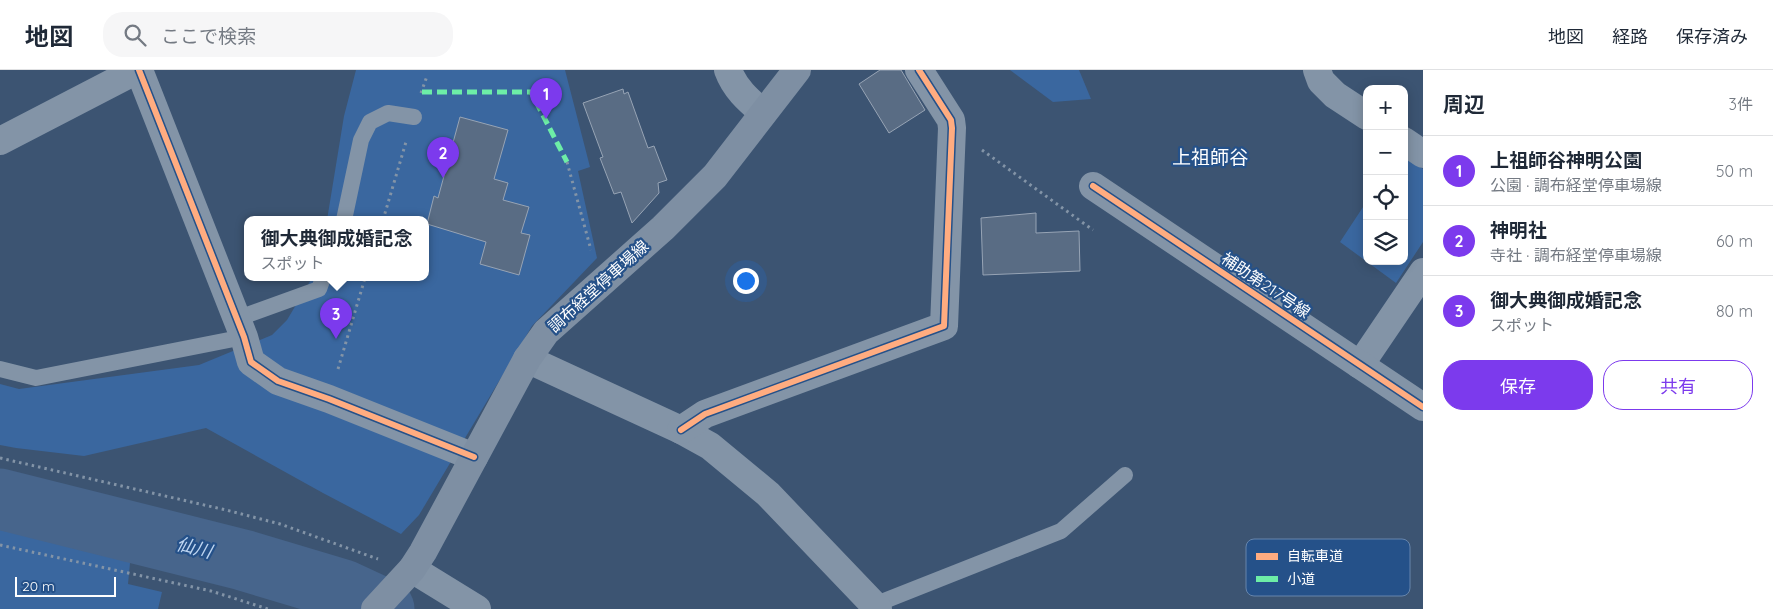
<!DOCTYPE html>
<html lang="ja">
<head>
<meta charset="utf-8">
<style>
  :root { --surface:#fff; --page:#f6f6f7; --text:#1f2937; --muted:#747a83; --line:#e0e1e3; --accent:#7c3aed }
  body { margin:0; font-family:Quicksand,"Noto Sans JP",sans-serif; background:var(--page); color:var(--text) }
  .controls { position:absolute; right:15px; top:15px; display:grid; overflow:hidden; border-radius:10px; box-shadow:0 2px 12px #0003 }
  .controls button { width:45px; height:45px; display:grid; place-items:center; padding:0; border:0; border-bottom:1px solid var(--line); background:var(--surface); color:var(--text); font:25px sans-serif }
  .scale { position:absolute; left:15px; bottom:12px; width:101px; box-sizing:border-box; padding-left:5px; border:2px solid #fff; border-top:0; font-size:14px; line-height:18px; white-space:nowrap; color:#fff; -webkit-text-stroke:4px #255189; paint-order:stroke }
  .you { position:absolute; left:745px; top:210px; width:18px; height:18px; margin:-12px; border:4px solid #fff; border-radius:50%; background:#1a73e8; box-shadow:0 0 0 8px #1a73e833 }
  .badge { display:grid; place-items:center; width:32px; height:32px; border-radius:50%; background:var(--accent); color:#fff; font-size:16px; font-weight:700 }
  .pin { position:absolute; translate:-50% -41px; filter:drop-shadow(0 1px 2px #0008) }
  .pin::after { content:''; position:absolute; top:26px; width:18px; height:15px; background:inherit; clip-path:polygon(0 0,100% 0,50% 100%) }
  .popup { position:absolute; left:244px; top:146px; width:185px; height:65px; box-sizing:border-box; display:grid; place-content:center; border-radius:10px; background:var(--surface); filter:drop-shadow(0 1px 4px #0005); font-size:16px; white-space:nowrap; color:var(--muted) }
  .popup b { font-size:19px; color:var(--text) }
  .popup::after { content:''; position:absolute; left:50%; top:100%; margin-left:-10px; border:10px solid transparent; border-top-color:var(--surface) }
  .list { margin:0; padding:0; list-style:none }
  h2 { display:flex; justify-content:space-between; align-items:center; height:65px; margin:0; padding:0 20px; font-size:21px }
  h2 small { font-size:16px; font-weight:400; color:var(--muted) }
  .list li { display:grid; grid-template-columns:32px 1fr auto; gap:15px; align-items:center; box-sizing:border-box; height:70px; padding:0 20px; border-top:1px solid var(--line) }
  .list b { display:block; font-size:19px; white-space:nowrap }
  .list p { margin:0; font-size:16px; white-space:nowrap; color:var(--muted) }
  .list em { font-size:16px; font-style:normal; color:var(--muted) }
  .actions { display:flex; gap:10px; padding:15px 20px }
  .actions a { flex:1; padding:11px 0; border:1px solid var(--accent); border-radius:20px; text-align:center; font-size:18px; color:var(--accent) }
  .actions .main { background:var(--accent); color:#fff }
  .icon { flex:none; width:28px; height:28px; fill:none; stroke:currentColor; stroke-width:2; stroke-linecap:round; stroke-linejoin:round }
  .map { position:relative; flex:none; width:1423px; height:539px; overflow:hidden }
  header { display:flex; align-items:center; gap:30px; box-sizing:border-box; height:70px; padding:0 25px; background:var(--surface); border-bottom:1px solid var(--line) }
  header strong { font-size:24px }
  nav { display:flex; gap:28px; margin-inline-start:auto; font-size:18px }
  .search { width:350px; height:45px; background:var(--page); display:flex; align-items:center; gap:12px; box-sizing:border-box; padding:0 18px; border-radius:20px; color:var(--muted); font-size:19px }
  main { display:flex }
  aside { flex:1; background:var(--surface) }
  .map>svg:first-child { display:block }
  .green { fill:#3a679f }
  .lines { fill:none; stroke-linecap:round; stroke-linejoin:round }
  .river { stroke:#47658c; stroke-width:61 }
  .building { fill:#596c84; stroke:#97a4b5 }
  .path { stroke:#8394a7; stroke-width:3; stroke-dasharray:2.5 4; stroke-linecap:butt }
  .service { stroke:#8394a7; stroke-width:16 }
  .minor { stroke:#8394a7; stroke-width:28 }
  .tertiary { stroke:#8394a7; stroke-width:28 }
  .secondary { stroke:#7e8fa3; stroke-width:28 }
  .quiet { stroke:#6deda7; stroke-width:5; stroke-dasharray:10 5; stroke-linecap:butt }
  .cycleway-casing { stroke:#255189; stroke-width:9 }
  .cycleway { stroke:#ffac80; stroke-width:6 }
  .labels { text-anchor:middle; stroke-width:4.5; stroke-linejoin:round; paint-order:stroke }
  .street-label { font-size:16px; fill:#fff; stroke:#255189 }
  .water-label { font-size:18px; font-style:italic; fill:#bed5f1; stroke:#255189 }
  .quarter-label { font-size:19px; fill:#fff; stroke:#255189 }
  .key { fill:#255189; stroke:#6685ac; stroke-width:1 }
  .key-label { font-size:14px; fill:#fff }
</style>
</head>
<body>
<header>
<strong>地図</strong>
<div class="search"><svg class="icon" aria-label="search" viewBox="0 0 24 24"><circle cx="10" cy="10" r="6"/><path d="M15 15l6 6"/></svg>ここで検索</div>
<nav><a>地図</a><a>経路</a><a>保存済み</a></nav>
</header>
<main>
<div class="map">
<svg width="1423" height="539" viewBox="0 0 1423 539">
  <rect width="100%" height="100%" fill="#3c5472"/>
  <g class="green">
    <path d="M 356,0 L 565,0 L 590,97 L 578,101 L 597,188 L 532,256 L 419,445 L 401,464 L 323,423 L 206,358 L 84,386 L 16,378 L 0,375 L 0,314 L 19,319 L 199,295 L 272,265 L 287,250 L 312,208 L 425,208 L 425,150 L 327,150 L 344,46 Z"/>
    <path d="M 1010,0 L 1079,0 L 1091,29 L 1053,32 Z"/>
    <path d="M 1404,86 L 1423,99 L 1423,172 L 1396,213 L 1340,172 L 1367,131 L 1367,191 L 1404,191 Z"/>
    <path d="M 0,449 L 132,472 L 128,514 L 162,522 L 158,539 L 0,539 Z"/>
  </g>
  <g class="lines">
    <path class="river" d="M 0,429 L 243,490 L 343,520 L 384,539"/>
  </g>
  <g class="building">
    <path d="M 880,0 L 901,0 L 925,40 L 889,63 L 859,14 Z"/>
    <path d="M 623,19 L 624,24 L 628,22 L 648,78 L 654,76 L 667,110 L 658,113 L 659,123 L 632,153 L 621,122 L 614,124 L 600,88 L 603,87 L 583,33 Z"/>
    <path d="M 460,47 L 508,60 L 494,109 L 508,113 L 503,130 L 529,137 L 521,163 L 530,165 L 519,205 L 480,194 L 486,172 L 427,154 L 434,126 L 438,128 Z"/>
    <path d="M 1036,143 L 1036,163 L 1079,161 L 1080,201 L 983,205 L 981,148 Z"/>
  </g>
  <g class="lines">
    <g class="path">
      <path d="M 421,23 L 427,6"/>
      <path d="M 982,80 L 1093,160"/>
      <path d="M 567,92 L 591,180"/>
      <path d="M 383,150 L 406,72"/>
      <path d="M 338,299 L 365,208"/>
      <path d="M 0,388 L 226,440 L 280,454 L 378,489"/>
      <path d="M 0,475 L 211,521 L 268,539"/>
    </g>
    <g class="service">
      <path d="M 344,150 L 361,70 L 370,52 L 388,43 L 414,47"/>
      <path d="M 236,249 L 319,219 L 323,208"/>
      <path d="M 0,299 L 36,308 L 244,267"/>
      <path d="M 874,535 L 1061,461 L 1125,405"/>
    </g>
    <g class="minor">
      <path d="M 139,0 L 244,267 L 251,292 L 278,311 L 329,329 L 474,387"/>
      <path d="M 1317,0 L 1321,11 L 1335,25 L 1367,46"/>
      <path d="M 0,71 L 137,0"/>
      <path d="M 1404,71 L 1423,84"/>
      <path d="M 527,289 L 681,360 L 710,376 L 768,424 L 878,539"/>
      <path d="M 1360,295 L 1423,202"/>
      <path d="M 681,360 L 705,344 L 944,256 L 952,58 L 951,50 L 919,0"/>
      <path d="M 412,499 L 477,539"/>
    </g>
    <g class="tertiary">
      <path d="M 728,0 C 735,19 748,30 763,43"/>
      <path d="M 1093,116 L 1423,337"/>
    </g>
    <path class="secondary" d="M 375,539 L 412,499 L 423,482 L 527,289 L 546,262 L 663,158 L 715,106 L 797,0"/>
    <path class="quiet" d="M 422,22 L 531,22 L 567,92"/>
    <g class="cycleway-casing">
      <g id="cycleway">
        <path d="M 139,0 L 244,267 L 251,292 L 278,311 L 329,329 L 474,387"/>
        <path d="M 1093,116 L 1423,337"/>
        <path d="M 681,360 L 705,344 L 944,256 L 952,58 L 951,50 L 919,0"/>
      </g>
    </g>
    <use href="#cycleway" class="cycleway"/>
  </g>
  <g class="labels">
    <g class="street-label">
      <text transform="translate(1266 215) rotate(34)" y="6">補助第217号線</text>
      <text transform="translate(598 216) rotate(-42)" y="6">調布経堂停車場線</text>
    </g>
    <g class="water-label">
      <text transform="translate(194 478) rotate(14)" y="6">仙川</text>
    </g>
    <g class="quarter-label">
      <text x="1210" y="94">上祖師谷</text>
    </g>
  </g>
  <rect x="1246" y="469" width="164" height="57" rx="8" class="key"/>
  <rect x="1256" y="483" width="22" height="7" fill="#ffac80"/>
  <rect x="1256" y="506" width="22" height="6" fill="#6deda7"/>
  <g class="key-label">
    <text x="1287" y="491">自転車道</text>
    <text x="1287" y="514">小道</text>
  </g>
</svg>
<div class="controls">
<button>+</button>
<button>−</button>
<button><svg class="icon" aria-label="locate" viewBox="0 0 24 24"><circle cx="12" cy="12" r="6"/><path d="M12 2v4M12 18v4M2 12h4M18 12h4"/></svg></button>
<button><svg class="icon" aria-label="layers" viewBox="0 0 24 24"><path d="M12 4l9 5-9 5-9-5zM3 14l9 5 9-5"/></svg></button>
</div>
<div class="scale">20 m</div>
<div class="you"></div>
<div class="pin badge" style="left:546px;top:49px">1</div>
<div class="pin badge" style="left:443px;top:108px">2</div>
<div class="pin badge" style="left:336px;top:269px">3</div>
<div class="popup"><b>御大典御成婚記念</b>スポット</div>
</div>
<aside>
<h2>周辺<small>3件</small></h2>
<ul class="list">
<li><span class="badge">1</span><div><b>上祖師谷神明公園</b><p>公園 · 調布経堂停車場線</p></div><em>50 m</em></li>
<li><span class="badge">2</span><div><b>神明社</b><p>寺社 · 調布経堂停車場線</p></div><em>60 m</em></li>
<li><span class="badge">3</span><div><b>御大典御成婚記念</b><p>スポット</p></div><em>80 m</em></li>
</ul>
<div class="actions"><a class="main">保存</a><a>共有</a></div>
</aside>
</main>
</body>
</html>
